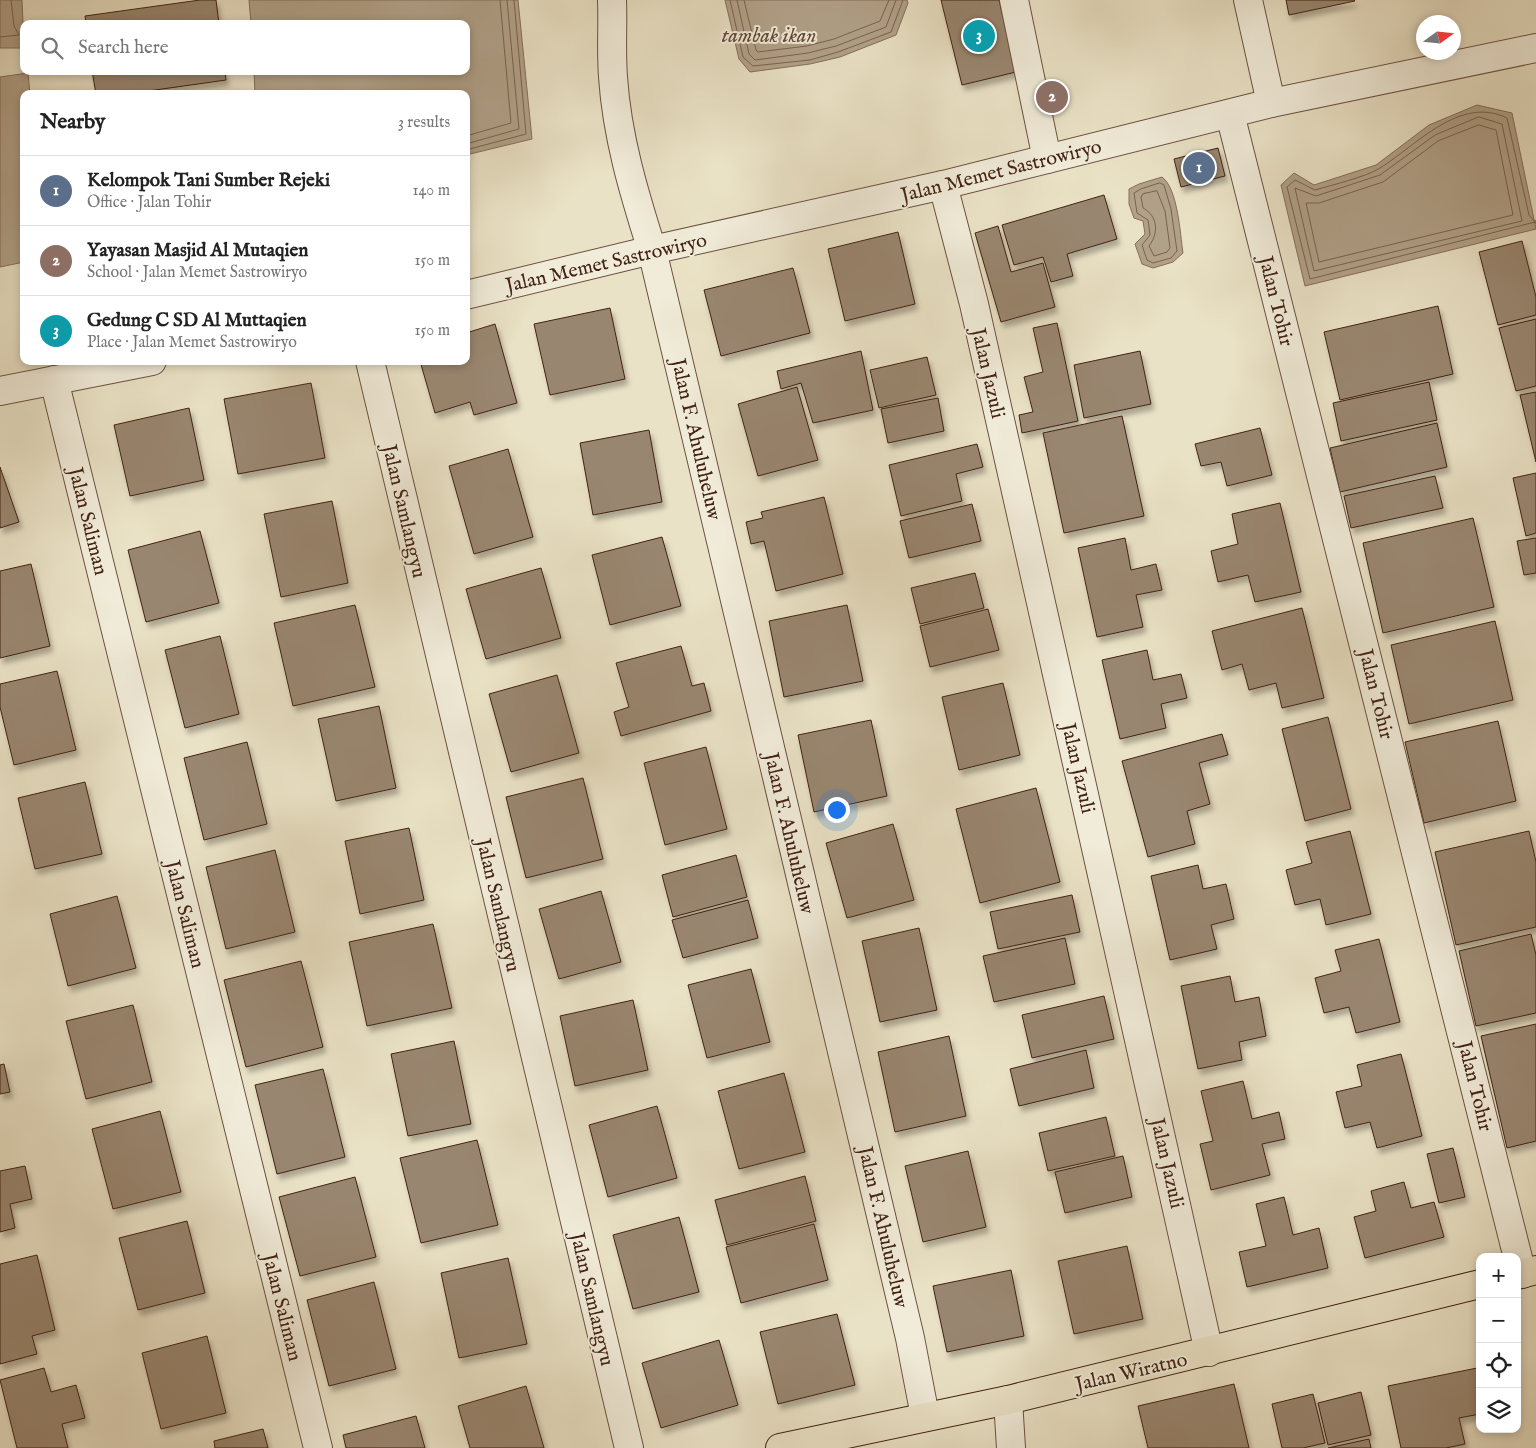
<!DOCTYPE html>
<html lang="en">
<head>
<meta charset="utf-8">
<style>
  :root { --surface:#fff; --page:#f6f6f6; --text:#222; --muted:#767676; --line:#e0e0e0; --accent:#b45309 }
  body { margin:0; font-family:"IM FELL English",serif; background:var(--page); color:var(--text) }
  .controls { position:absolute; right:15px; bottom:15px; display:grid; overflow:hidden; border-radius:10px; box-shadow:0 2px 8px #0003 }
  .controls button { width:45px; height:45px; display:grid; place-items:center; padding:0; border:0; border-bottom:1px solid var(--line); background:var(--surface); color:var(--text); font:25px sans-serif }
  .compass { position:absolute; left:1416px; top:15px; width:45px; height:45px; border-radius:50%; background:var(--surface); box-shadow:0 2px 8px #0003; rotate:75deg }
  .you { position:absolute; left:836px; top:809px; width:18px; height:18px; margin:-12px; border:4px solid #fff; border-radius:50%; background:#1a73e8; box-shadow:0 0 0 8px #1a73e833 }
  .badge { display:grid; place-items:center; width:32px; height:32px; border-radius:50%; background:var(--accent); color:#fff; font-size:16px; font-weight:700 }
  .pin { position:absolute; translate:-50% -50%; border:2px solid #fff; box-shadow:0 1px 5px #0006 }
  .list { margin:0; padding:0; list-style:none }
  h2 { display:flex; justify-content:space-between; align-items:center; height:65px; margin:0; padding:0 20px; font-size:21px }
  h2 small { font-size:16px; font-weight:400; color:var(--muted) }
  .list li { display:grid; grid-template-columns:32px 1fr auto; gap:15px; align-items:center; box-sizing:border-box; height:70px; padding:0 20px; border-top:1px solid var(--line) }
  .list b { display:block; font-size:19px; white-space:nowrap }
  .list p { margin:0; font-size:16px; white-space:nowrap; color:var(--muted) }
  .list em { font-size:16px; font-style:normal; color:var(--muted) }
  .icon { flex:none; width:28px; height:28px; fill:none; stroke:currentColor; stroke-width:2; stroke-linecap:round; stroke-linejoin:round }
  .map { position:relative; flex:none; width:1536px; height:1448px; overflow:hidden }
  .search { position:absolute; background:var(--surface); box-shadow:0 2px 8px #0003; left:20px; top:20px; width:450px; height:55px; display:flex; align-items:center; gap:12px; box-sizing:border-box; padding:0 18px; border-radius:10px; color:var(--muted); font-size:19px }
  .panel { position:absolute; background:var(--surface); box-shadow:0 2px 8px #0003; left:20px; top:90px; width:450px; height:275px; border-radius:10px }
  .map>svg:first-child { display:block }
  .water { fill:#b1a189; stroke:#856e5a }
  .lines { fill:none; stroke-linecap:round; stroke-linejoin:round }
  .shore { stroke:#7a624e; stroke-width:1 }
  .building { fill:#998670; stroke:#422213; filter:url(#shadow) }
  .minor-casing { stroke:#6c5240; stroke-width:30 }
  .major-casing { stroke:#422213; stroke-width:30 }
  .minor { stroke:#f1ecda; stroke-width:28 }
  .major { stroke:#eae2c6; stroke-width:28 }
  .labels { text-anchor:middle; stroke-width:4; stroke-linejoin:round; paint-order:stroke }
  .street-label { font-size:20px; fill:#422213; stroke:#f1ecda }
  .water-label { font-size:21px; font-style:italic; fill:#634836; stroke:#f1ecda }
</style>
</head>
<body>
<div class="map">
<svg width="1536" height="1448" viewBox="0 0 1536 1448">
  <defs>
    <filter id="shadow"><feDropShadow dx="3" dy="5.5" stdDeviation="2.5" flood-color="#0004"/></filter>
  </defs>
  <rect width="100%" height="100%" fill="#eae2c6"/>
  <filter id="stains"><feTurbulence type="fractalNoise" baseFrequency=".004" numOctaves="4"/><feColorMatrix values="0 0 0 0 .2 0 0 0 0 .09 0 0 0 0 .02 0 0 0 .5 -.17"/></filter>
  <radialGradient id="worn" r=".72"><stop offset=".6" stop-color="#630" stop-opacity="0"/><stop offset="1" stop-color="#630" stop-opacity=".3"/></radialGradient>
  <g class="water">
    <path d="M 0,0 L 22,0 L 24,48 L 0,48 Z"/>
    <path d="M 249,0 L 518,0 L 532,139 L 466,155 L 466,94 L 255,94 L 254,71 L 466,71 L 466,24 L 251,24 Z"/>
    <path d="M 725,0 L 907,0 L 908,3 L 896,35 L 840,57 L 810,64 L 750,72 L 739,59 Z"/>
    <path d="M 28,73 L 30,94 L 24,94 L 24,262 L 0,267 L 0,77 Z"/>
    <path d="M 1477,105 L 1512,113 L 1536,229 L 1305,286 L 1281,185 L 1294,173 L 1314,185 L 1376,165 L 1429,125 Z"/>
    <path d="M 1162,177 C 1178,189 1180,233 1183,253 L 1173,262 L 1153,268 L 1142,264 L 1135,244 L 1145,234 L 1143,221 L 1134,218 L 1129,204 L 1129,189 L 1139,184 Z"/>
  </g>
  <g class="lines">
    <g class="shore">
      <path d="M 730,0 L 743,57 L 753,66 L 810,60 L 838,52 L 891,32 L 903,0"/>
      <path d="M 737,0 L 749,54 L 755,60 L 808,53 L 836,46 L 886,27 L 896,0"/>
      <path d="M 744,0 L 756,50 L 758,52 L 807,46 L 834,39 L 880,21 L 889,0"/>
      <path d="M 0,37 L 19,35 L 14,26 L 11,0"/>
      <path d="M 1479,117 L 1502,124 L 1522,221 L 1314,271 L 1295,188 L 1316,196 L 1380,175 L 1435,135 Z"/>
      <path d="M 1479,125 L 1496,130 L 1513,215 L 1319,262 L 1306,203 L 1319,203 L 1383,182 L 1438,141 Z"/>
      <path d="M 466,136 L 511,123 L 500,0"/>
      <path d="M 466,144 L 519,129 L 507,0"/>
      <path d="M 466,150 L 526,134 L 514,0"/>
      <path d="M 1160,183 L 1164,185 L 1171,209 L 1177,251 L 1171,258 L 1153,263 L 1147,260 L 1142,245 L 1150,235 L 1148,220 L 1137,213 L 1134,193 L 1141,189 Z"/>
      <path d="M 1157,191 L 1165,211 L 1170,248 L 1167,252 L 1154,256 L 1149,246 C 1159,233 1158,216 1143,208 L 1141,197 L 1143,194 Z"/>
      <path d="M 1536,220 L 1535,222 L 1529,215 L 1507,118 C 1460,95 1417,145 1380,168 C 1366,177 1332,185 1315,190 L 1295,180 L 1287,187 L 1310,279 L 1535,222 L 1536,224"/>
    </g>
  </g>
  <g class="building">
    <path d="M 200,0 L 216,0 L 219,24 L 86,24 L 85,16 Z"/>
    <path d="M 941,0 L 999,0 L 1016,72 L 962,85 Z"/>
    <path d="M 1286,0 L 1354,0 L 1355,1 L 1289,15 Z"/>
    <path d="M 92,71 L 225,71 L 226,80 L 127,94 L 96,94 Z"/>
    <path d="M 1218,148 L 1225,176 L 1181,187 L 1174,159 Z"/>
    <path d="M 1104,195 L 1117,239 L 1067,254 L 1073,276 L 1051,282 L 1043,257 L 1014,265 L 1002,225 Z"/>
    <path d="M 998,226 L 1011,272 L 1043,263 L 1055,307 L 1001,322 L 975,233 Z"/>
    <path d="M 898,232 L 915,304 L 845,321 L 828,249 Z"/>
    <path d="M 1522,241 L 1536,297 L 1536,315 L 1498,325 L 1479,252 Z"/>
    <path d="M 793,268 L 810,333 L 721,356 L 704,290 Z"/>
    <path d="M 1438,306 L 1453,374 L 1340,400 L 1324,332 Z"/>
    <path d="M 610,308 L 625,379 L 550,395 L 534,324 Z"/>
    <path d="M 1536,319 L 1536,386 L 1516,391 L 1499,328 Z"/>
    <path d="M 1057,323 L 1078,421 L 1022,433 L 1019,415 L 1033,412 L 1024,377 L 1043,372 L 1033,328 Z"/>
    <path d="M 495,324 L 517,403 L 474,415 L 470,402 L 435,413 L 420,361 L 466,361 L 466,333 Z"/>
    <path d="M 861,351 L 873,410 L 813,423 L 801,383 L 781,389 L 777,371 Z"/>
    <path d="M 1140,351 L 1151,404 L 1084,418 L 1074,365 Z"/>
    <path d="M 927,357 L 936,395 L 879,408 L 870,370 Z"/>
    <path d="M 1429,382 L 1437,420 L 1341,441 L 1333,403 Z"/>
    <path d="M 311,383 L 325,458 L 238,474 L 224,399 Z"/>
    <path d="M 797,387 L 818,460 L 758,476 L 738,404 Z"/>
    <path d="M 1536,392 L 1536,462 L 1520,395 Z"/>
    <path d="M 938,398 L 944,431 L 888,443 L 881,409 Z"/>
    <path d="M 189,408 L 204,480 L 130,496 L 114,425 Z"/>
    <path d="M 1122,416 L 1144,516 L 1064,533 L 1043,433 Z"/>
    <path d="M 1437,423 L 1447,467 L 1340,492 L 1330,448 Z"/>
    <path d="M 1260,428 L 1272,475 L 1227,486 L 1221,462 L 1201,466 L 1195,444 Z"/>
    <path d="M 649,430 L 662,502 L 593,515 L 580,443 Z"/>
    <path d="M 977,444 L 983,467 L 956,474 L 962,501 L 901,516 L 889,465 Z"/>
    <path d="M 508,449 L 533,537 L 474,554 L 449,466 Z"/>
    <path d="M 0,467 L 19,522 L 0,528 Z"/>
    <path d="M 1536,473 L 1536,533 L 1526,536 L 1513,478 Z"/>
    <path d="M 1435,476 L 1443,508 L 1351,528 L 1344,496 Z"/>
    <path d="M 824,497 L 843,574 L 776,591 L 764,541 L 751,544 L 746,522 L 763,518 L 761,512 Z"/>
    <path d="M 332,501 L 348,583 L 281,597 L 264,514 Z"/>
    <path d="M 1280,503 L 1301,592 L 1255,602 L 1248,575 L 1218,582 L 1211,551 L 1238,544 L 1232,514 Z"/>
    <path d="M 972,504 L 981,541 L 909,558 L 900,521 Z"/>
    <path d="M 1473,518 L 1494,607 L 1383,633 L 1363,543 Z"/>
    <path d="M 200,531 L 219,603 L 146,622 L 128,550 Z"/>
    <path d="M 662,537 L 681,606 L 610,625 L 592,555 Z"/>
    <path d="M 1125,538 L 1131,570 L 1156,564 L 1162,590 L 1136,595 L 1143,627 L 1097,637 L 1078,548 Z"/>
    <path d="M 1536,538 L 1536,573 L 1524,575 L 1517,541 Z"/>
    <path d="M 31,564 L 50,646 L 0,658 L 0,571 Z"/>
    <path d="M 541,568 L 561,638 L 486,659 L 466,589 Z"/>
    <path d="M 975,573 L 984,608 L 920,624 L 911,588 Z"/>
    <path d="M 355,605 L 375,687 L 293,706 L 274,623 Z"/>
    <path d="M 847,605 L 863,681 L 784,697 L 769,621 Z"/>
    <path d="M 1302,608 L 1324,698 L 1282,708 L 1276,683 L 1249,690 L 1242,664 L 1222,670 L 1212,631 Z"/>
    <path d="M 988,609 L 999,650 L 930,667 L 920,626 Z"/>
    <path d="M 1495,621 L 1513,700 L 1409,724 L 1391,645 Z"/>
    <path d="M 220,636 L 239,714 L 185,728 L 165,650 Z"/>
    <path d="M 681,646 L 692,686 L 704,683 L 711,711 L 621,736 L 614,712 L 629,707 L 616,663 Z"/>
    <path d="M 1147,650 L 1153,680 L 1181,674 L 1187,698 L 1161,704 L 1166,728 L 1120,739 L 1102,660 Z"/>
    <path d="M 57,671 L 76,750 L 14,765 L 0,707 L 0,684 Z"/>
    <path d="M 557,675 L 579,753 L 511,772 L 489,694 Z"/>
    <path d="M 1003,683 L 1020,755 L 959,770 L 942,697 Z"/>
    <path d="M 379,706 L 396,788 L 336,801 L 318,719 Z"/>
    <path d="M 1328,717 L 1351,809 L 1305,821 L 1282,729 Z"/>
    <path d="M 871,720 L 887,796 L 814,812 L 798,735 Z"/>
    <path d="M 1498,721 L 1516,801 L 1424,823 L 1405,742 Z"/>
    <path d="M 1222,734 L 1228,755 L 1199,763 L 1210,804 L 1187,811 L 1195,844 L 1148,857 L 1122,761 Z"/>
    <path d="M 247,742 L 267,824 L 204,840 L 184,758 Z"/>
    <path d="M 706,747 L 727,829 L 665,845 L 644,763 Z"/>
    <path d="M 583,778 L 603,859 L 526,878 L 506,797 Z"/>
    <path d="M 85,782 L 102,854 L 35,869 L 18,798 Z"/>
    <path d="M 1036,788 L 1060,882 L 980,903 L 956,809 Z"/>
    <path d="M 893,824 L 914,900 L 847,918 L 826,843 Z"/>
    <path d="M 409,828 L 424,900 L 360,914 L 345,841 Z"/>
    <path d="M 1350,831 L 1371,914 L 1326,925 L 1320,899 L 1295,905 L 1286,870 L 1312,863 L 1306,842 Z"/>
    <path d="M 1529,831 L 1536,862 L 1536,927 L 1456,945 L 1435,852 Z"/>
    <path d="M 275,850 L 295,932 L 226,949 L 206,867 Z"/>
    <path d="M 736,855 L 747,897 L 673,917 L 662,875 Z"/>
    <path d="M 1198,865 L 1203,889 L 1226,884 L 1234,919 L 1211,925 L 1217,949 L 1170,960 L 1151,876 Z"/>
    <path d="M 601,891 L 621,962 L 559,979 L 539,909 Z"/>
    <path d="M 1072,895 L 1080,932 L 998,949 L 990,912 Z"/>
    <path d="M 117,896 L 136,968 L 68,986 L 50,914 Z"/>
    <path d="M 748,900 L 758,938 L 683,958 L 672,920 Z"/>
    <path d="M 433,924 L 452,1008 L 367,1026 L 349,942 Z"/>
    <path d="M 919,928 L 937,1010 L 880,1022 L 862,941 Z"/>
    <path d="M 1531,934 L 1536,955 L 1536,1013 L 1476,1026 L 1459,951 Z"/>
    <path d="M 1065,938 L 1075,984 L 994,1002 L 983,956 Z"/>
    <path d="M 1379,939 L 1400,1022 L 1356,1033 L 1349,1007 L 1324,1013 L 1315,978 L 1341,971 L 1335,950 Z"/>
    <path d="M 301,961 L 323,1047 L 246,1067 L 224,980 Z"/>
    <path d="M 751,969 L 770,1042 L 707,1058 L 688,985 Z"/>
    <path d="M 1230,976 L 1235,1002 L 1259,997 L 1266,1036 L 1239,1042 L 1242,1060 L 1198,1069 L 1181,986 Z"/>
    <path d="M 1104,996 L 1114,1039 L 1032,1058 L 1022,1015 Z"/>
    <path d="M 633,1000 L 648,1070 L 575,1086 L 560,1016 Z"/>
    <path d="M 133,1005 L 152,1082 L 86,1099 L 66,1021 Z"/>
    <path d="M 1536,1024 L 1536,1141 L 1507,1148 L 1481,1036 Z"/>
    <path d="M 949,1036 L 966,1116 L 895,1132 L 878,1052 Z"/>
    <path d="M 454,1041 L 471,1124 L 408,1136 L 391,1054 Z"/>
    <path d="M 1086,1050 L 1094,1088 L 1019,1106 L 1010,1069 Z"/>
    <path d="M 1401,1054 L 1422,1136 L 1377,1148 L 1370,1122 L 1345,1128 L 1336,1092 L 1362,1086 L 1357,1065 Z"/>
    <path d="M 4,1064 L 10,1092 L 0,1094 L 0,1065 Z"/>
    <path d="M 323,1069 L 345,1157 L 277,1174 L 255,1085 Z"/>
    <path d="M 784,1073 L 805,1152 L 739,1169 L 718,1091 Z"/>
    <path d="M 1243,1081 L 1252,1119 L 1279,1112 L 1285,1139 L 1262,1144 L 1270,1175 L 1211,1190 L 1200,1144 L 1213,1141 L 1201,1091 Z"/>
    <path d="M 657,1106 L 677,1178 L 608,1197 L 589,1125 Z"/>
    <path d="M 160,1111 L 181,1192 L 113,1209 L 92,1129 Z"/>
    <path d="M 1106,1117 L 1115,1156 L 1048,1171 L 1039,1133 Z"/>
    <path d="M 477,1140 L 498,1225 L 421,1243 L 400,1158 Z"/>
    <path d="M 1453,1148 L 1465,1197 L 1439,1203 L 1427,1154 Z"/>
    <path d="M 968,1151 L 986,1227 L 923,1242 L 905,1166 Z"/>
    <path d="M 1123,1156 L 1132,1197 L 1065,1213 L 1055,1172 Z"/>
    <path d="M 25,1166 L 32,1199 L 10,1204 L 15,1228 L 0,1232 L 0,1171 Z"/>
    <path d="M 805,1176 L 816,1221 L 727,1245 L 715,1200 Z"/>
    <path d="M 355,1177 L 376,1257 L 300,1276 L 279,1197 Z"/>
    <path d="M 1404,1182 L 1411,1208 L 1434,1202 L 1444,1237 L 1365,1258 L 1354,1217 L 1376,1211 L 1371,1191 Z"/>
    <path d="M 1284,1197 L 1293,1235 L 1319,1228 L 1328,1268 L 1247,1287 L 1239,1252 L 1266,1246 L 1256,1204 Z"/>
    <path d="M 679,1217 L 699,1292 L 633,1309 L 613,1235 Z"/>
    <path d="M 187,1221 L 205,1293 L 138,1310 L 119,1238 Z"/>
    <path d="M 814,1224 L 828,1280 L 741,1303 L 726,1247 Z"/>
    <path d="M 1127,1246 L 1143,1319 L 1074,1334 L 1058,1261 Z"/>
    <path d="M 37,1255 L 55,1330 L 32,1336 L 37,1354 L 0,1364 L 0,1264 Z"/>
    <path d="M 508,1258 L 527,1344 L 459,1358 L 441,1273 Z"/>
    <path d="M 1011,1270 L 1024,1336 L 947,1352 L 933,1286 Z"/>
    <path d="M 374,1282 L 396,1369 L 329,1386 L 307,1300 Z"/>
    <path d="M 837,1314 L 855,1385 L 778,1404 L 760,1332 Z"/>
    <path d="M 207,1336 L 226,1413 L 161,1429 L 142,1353 Z"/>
    <path d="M 719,1340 L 738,1405 L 661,1428 L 642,1363 Z"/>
    <path d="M 44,1368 L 51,1392 L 76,1385 L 85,1418 L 62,1424 L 68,1448 L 17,1448 L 0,1380 Z"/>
    <path d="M 1477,1368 L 1480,1380 L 1480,1414 L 1459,1418 L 1465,1444 L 1446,1448 L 1401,1448 L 1388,1386 Z"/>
    <path d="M 1234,1384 L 1249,1448 L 1148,1448 L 1138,1406 Z"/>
    <path d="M 526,1386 L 544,1448 L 470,1448 L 458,1406 Z"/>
    <path d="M 1361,1392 L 1371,1435 L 1328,1445 L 1318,1403 Z"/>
    <path d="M 1313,1394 L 1325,1443 L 1303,1448 L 1282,1448 L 1272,1404 Z"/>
    <path d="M 416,1416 L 425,1448 L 346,1448 L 343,1435 Z"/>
    <path d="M 263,1429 L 268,1448 L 215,1448 L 214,1441 Z"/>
    <path d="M 1369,1439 L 1371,1448 L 1328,1448 Z"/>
  </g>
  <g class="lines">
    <g class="minor-casing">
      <g id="minor">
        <path d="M 612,0 C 613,26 611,52 613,77 C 617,137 634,193 652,250 L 910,1338 L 925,1416"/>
        <path d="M 1014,0 L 1047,159"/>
        <path d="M 1248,0 L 1271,103"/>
        <path d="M 1230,114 L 1522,1274"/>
        <path d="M 943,185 L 974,304 L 1209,1352"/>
        <path d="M 466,295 L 652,250 L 943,185 L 1271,103 L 1536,48"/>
        <path d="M 370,361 L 629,1448"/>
        <path d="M 54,380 L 318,1448"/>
        <path d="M 0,391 L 152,361"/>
        <path d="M 1008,1400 L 1011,1448"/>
      </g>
    </g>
    <g class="major-casing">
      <g id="major">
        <path d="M 1517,1275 L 1536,1270"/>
        <path d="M 780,1448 L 1008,1400 L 1480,1284"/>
      </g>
    </g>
    <use href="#minor" class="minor"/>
    <use href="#major" class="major"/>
  </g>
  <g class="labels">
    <g class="street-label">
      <text transform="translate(1001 170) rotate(-14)" y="7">Jalan Memet Sastrowiryo</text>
      <text transform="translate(606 262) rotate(-13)" y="7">Jalan Memet Sastrowiryo</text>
      <text transform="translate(1277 301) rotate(76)" y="7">Jalan Tohir</text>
      <text transform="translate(989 373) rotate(77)" y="7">Jalan Jazuli</text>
      <text transform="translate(697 439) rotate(77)" y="7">Jalan F. Ahuluheluw</text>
      <text transform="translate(405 511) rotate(77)" y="7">Jalan Samlangyu</text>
      <text transform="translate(89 521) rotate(76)" y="7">Jalan Saliman</text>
      <text transform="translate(1377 694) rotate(76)" y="7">Jalan Tohir</text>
      <text transform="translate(1079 768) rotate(77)" y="7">Jalan Jazuli</text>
      <text transform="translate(790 833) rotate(77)" y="7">Jalan F. Ahuluheluw</text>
      <text transform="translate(499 905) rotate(77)" y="7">Jalan Samlangyu</text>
      <text transform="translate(186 914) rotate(76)" y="7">Jalan Saliman</text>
      <text transform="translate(1476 1086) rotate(76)" y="7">Jalan Tohir</text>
      <text transform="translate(1168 1163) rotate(77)" y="7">Jalan Jazuli</text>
      <text transform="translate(884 1227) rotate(77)" y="7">Jalan F. Ahuluheluw</text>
      <text transform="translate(593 1299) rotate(77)" y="7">Jalan Samlangyu</text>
      <text transform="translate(283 1307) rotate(76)" y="7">Jalan Saliman</text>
      <text transform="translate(1131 1371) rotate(-13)" y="7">Jalan Wiratno</text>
    </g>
    <g class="water-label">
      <text x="769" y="42">tambak ikan</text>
    </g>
  </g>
  <rect width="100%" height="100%" filter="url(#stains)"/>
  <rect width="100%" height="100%" fill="url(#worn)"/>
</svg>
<div class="controls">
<button>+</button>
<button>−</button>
<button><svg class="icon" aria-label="locate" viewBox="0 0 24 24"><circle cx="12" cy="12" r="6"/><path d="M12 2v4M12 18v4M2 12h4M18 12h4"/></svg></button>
<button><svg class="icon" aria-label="layers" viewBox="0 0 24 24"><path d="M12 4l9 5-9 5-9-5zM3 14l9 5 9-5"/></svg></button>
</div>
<svg class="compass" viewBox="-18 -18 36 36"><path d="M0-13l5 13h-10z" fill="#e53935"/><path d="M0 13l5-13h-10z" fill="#767676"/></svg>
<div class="you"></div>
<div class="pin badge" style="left:1199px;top:168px;background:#5c6f8a">1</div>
<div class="pin badge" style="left:1052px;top:97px;background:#8d6e63">2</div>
<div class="pin badge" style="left:979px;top:36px;background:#0f9aa8">3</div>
<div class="search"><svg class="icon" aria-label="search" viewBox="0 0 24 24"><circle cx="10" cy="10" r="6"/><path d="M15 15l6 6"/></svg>Search here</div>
<section class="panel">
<h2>Nearby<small>3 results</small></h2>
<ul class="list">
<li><span class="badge" style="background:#5c6f8a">1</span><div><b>Kelompok Tani Sumber Rejeki</b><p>Office · Jalan Tohir</p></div><em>140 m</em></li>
<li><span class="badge" style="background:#8d6e63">2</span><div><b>Yayasan Masjid Al Mutaqien</b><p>School · Jalan Memet Sastrowiryo</p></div><em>150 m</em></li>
<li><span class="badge" style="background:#0f9aa8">3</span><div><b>Gedung C SD Al Muttaqien</b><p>Place · Jalan Memet Sastrowiryo</p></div><em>150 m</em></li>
</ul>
</section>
</div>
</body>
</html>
